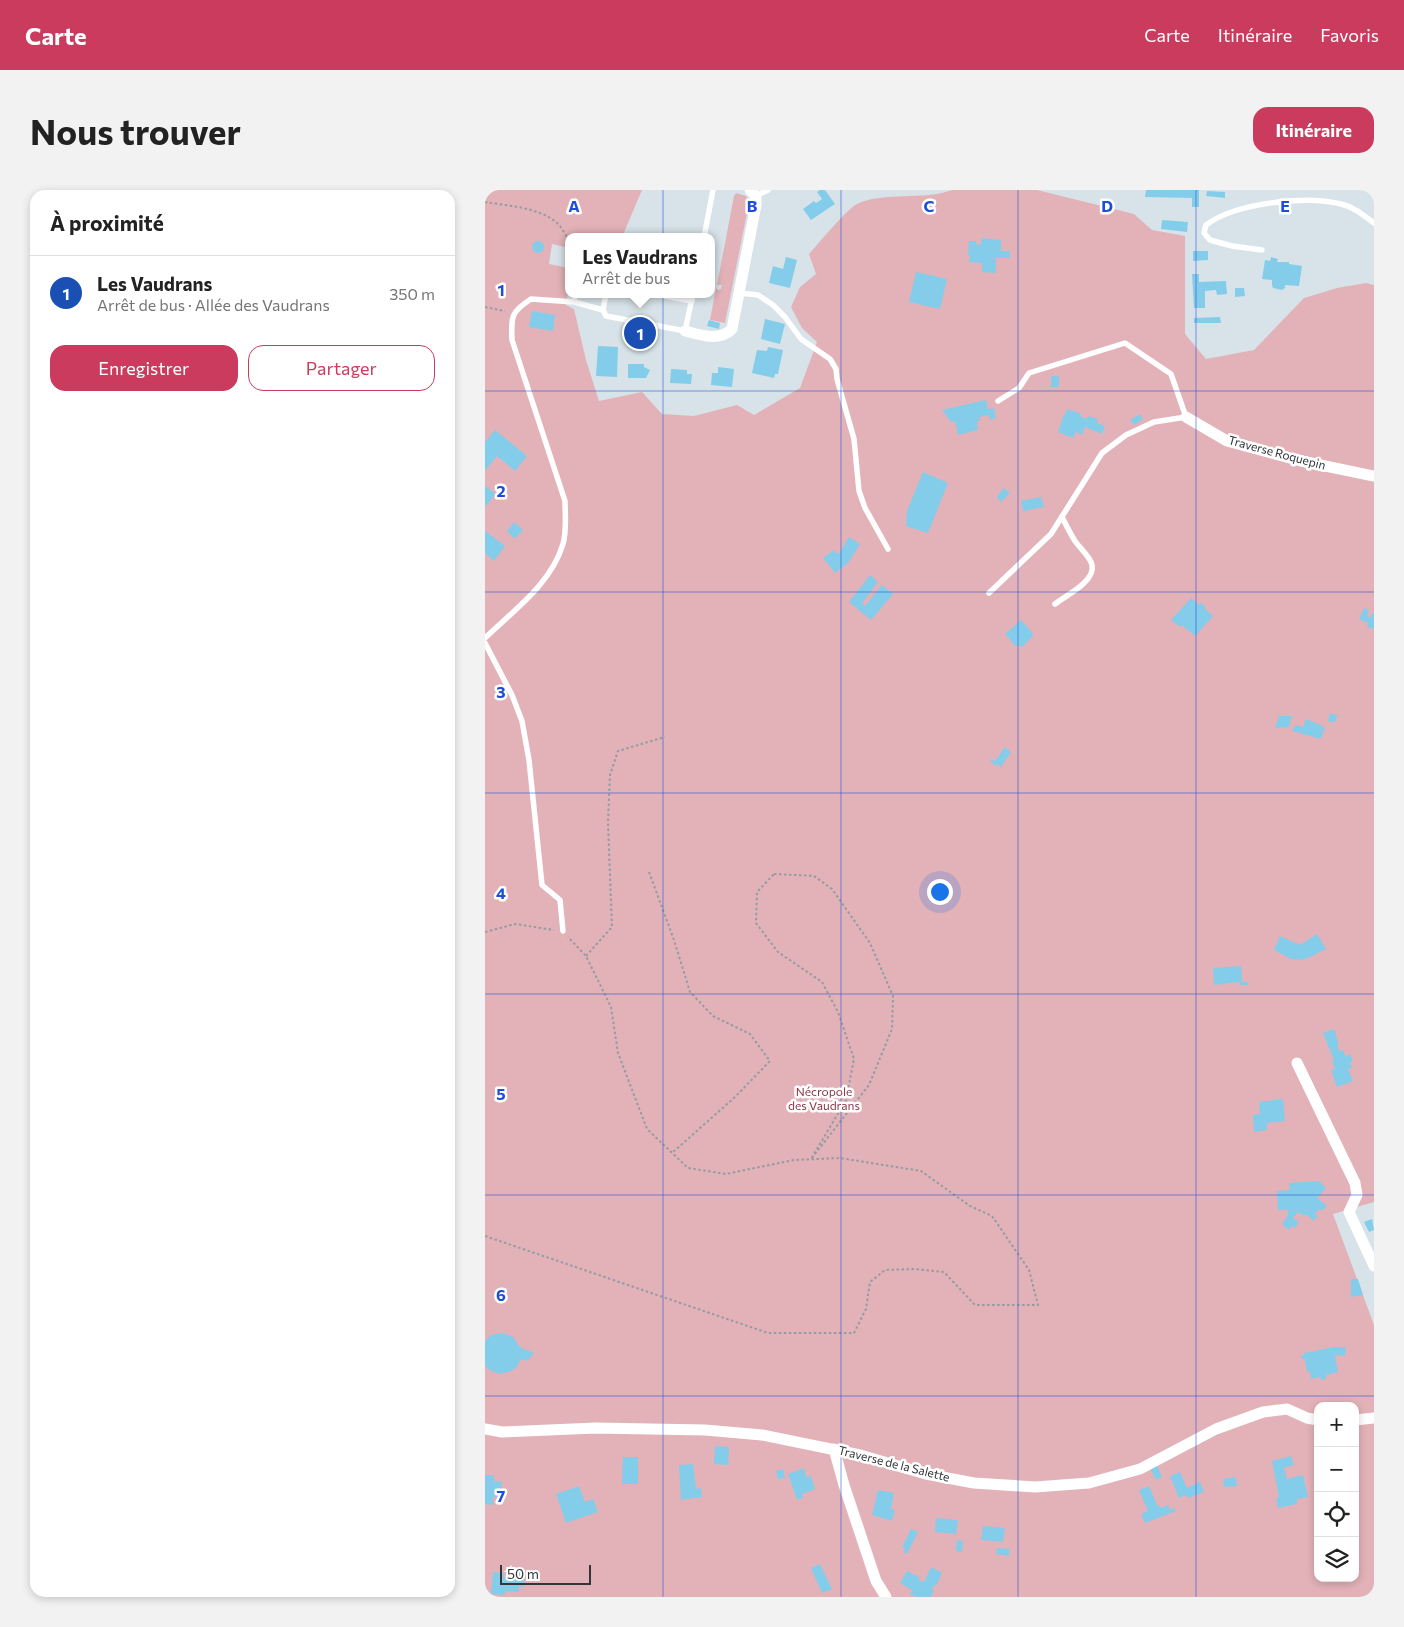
<!DOCTYPE html>
<html lang="fr">
<head>
<meta charset="utf-8">
<style>
  :root { --surface:#fff; --page:#f2f2f2; --text:#222; --muted:#767676; --line:#e0e0e0; --accent:#ca3b5e }
  body { margin:0; font-family:Commissioner,sans-serif; background:var(--page); color:var(--text) }
  .controls { position:absolute; right:15px; bottom:15px; display:grid; overflow:hidden; border-radius:10px; box-shadow:0 2px 8px #0003 }
  .controls button { width:45px; height:45px; display:grid; place-items:center; padding:0; border:0; border-bottom:1px solid var(--line); background:var(--surface); color:var(--text); font:25px sans-serif }
  .scale { position:absolute; left:15px; bottom:12px; width:91px; box-sizing:border-box; padding-left:5px; border:2px solid #313638; border-top:0; font-size:14px; line-height:18px; white-space:nowrap; color:#313638; -webkit-text-stroke:4px #fff; paint-order:stroke }
  .you { position:absolute; left:454px; top:701px; width:18px; height:18px; margin:-12px; border:4px solid #fff; border-radius:50%; background:#1a73e8; box-shadow:0 0 0 8px #1a73e833 }
  .badge { display:grid; place-items:center; width:32px; height:32px; border-radius:50%; background:var(--accent); color:#fff; font-size:16px; font-weight:700 }
  .pin { position:absolute; translate:-50% -50%; border:2px solid #fff; box-shadow:0 1px 5px #0006 }
  .popup { position:absolute; left:80px; top:43px; width:150px; height:65px; box-sizing:border-box; display:grid; place-content:center; border-radius:10px; background:var(--surface); filter:drop-shadow(0 1px 4px #0005); font-size:16px; white-space:nowrap; color:var(--muted) }
  .popup b { font-size:19px; color:var(--text) }
  .popup::after { content:''; position:absolute; left:50%; top:100%; margin-left:-10px; border:10px solid transparent; border-top-color:var(--surface) }
  .list { margin:0; padding:0; list-style:none }
  h2 { display:flex; justify-content:space-between; align-items:center; height:65px; margin:0; padding:0 20px; font-size:21px }
  h2 small { font-size:16px; font-weight:400; color:var(--muted) }
  .list li { display:grid; grid-template-columns:32px 1fr auto; gap:15px; align-items:center; box-sizing:border-box; height:75px; padding:0 20px; border-top:1px solid var(--line) }
  .list b { display:block; font-size:19px; white-space:nowrap }
  .list p { margin:0; font-size:16px; white-space:nowrap; color:var(--muted) }
  .list em { font-size:16px; font-style:normal; color:var(--muted) }
  .actions { display:flex; gap:10px; padding:15px 20px }
  .actions a { flex:1; padding:11px 0; border:1px solid var(--accent); border-radius:15px; text-align:center; font-size:18px; color:var(--accent) }
  .actions .main { background:var(--accent); color:#fff }
  .icon { flex:none; width:28px; height:28px; fill:none; stroke:currentColor; stroke-width:2; stroke-linecap:round; stroke-linejoin:round }
  .map { position:relative; flex:none; width:889px; height:1407px; overflow:hidden; border-radius:15px }
  header { display:flex; align-items:center; gap:30px; box-sizing:border-box; height:70px; padding:0 25px; background:var(--accent); color:#fff }
  header strong { font-size:24px }
  nav { display:flex; gap:28px; margin-inline-start:auto; font-size:18px }
  .intro { display:flex; align-items:center; justify-content:space-between; box-sizing:border-box; height:120px; padding:0 30px }
  h1 { margin:0; font-size:35px }
  .button { padding:12px 22px; border-radius:15px; background:var(--accent); color:#fff; font-size:18px; font-weight:700 }
  main { display:flex; gap:30px; padding:0 30px }
  aside { flex:1; background:var(--surface); border-radius:15px; box-shadow:0 2px 8px #0003 }
  .map>svg:first-child { display:block }
  .green { fill:#e2b2b8; fill-rule:evenodd }
  .building { fill:#83cdea }
  .lines { fill:none; stroke-linecap:round; stroke-linejoin:round }
  .path { stroke:#939ca0; stroke-width:2; stroke-dasharray:2.5 2.5; stroke-linecap:butt }
  .service { stroke:#fff; stroke-width:5.5 }
  .minor { stroke:#fff; stroke-width:11 }
  .grid { fill:none; stroke:#1d4ed8; stroke-width:1; stroke-opacity:0.55 }
  .labels { text-anchor:middle; stroke-width:5; stroke-linejoin:round; paint-order:stroke }
  .street-label { font-size:12px; fill:#313638; stroke:#fff }
  .park-label { font-size:12px; fill:#8b3748; stroke:#fff }
  .grid-label { font-size:16px; text-anchor:middle; font-weight:bold; fill:#1d4ed8; stroke:#fff; stroke-width:5; stroke-linejoin:round; paint-order:stroke }
</style>
</head>
<body>
<header>
<strong>Carte</strong>
<nav><a>Carte</a><a>Itinéraire</a><a>Favoris</a></nav>
</header>
<div class="intro"><h1>Nous trouver</h1><a class="button">Itinéraire</a></div>
<main>
<aside>
<h2>À proximité<small></small></h2>
<ul class="list">
<li><span class="badge" style="background:#1a4fb4">1</span><div><b>Les Vaudrans</b><p>Arrêt de bus · Allée des Vaudrans</p></div><em>350 m</em></li>
</ul>
<div class="actions"><a class="main">Enregistrer</a><a>Partager</a></div>
</aside>
<div class="map">
<svg width="889" height="1407" viewBox="0 0 889 1407">
  <rect width="100%" height="100%" fill="#d7e3e8"/>
  <g class="green">
    <path d="M 0,0 L 157,0 L 137,47 L 84,47 L 84,58 L 67,54 L 64,74 L 84,78 L 84,98 L 81,115 L 89,119 L 101,170 L 114,211 L 157,202 L 177,224 L 209,226 L 252,215 L 269,225 L 315,198 L 332,152 L 317,138 L 306,117 L 315,97 L 331,84 L 324,64 C 332,55 363,18 372,14 C 400,1 438,11 467,0 L 552,0 L 649,24 L 667,40 L 700,46 L 700,144 L 721,169 L 769,160 L 819,108 L 852,98 L 881,93 L 889,95 L 889,1012 L 848,1024 L 889,1135 L 889,1407 L 0,1407 ZM 833,1216 L 870,1216 L 870,1388 L 833,1388 Z"/>
    <path d="M 251,3 L 261,6 L 264,13 L 240,133 L 225,130 L 231,98 L 233,100 L 236,99 L 237,95 L 232,95 L 249,6 Z"/>
  </g>
  <g class="building">
    <path d="M 335,0 L 340,0 L 350,14 L 326,30 L 318,19 L 329,11 L 331,13 L 337,9 L 332,2 Z"/>
    <path d="M 661,0 L 714,0 L 714,17 L 707,17 L 707,8 L 660,7 Z"/>
    <path d="M 722,1 L 740,2 L 740,8 L 721,6 Z"/>
    <path d="M 677,30 L 703,32 L 702,42 L 676,39 Z"/>
    <path d="M 496,48 L 516,50 L 516,61 L 525,61 L 525,68 L 511,68 L 511,83 L 497,82 L 497,73 L 484,72 L 485,66 L 483,65 L 484,51 L 491,51 L 491,54 L 496,55 Z"/>
    <circle cx="53" cy="57" r="6"/>
    <path d="M 708,61 L 723,61 L 723,70 L 708,71 Z"/>
    <path d="M 301,67 L 312,70 L 305,98 L 284,93 L 288,76 L 298,79 Z"/>
    <path d="M 786,67 L 793,69 L 792,72 L 804,72 L 804,74 L 817,76 L 814,96 L 800,95 L 800,98 L 797,100 L 788,98 L 787,95 L 787,90 L 777,89 L 780,70 L 785,71 Z"/>
    <path d="M 431,82 L 462,89 L 455,119 L 424,112 Z"/>
    <path d="M 707,84 L 714,84 L 714,92 L 741,91 L 742,104 L 732,105 L 731,100 L 720,101 L 720,118 L 709,118 Z"/>
    <path d="M 750,98 L 759,98 L 760,106 L 750,107 Z"/>
    <path d="M 47,121 L 70,125 L 68,141 L 44,137 Z"/>
    <path d="M 735,127 L 736,133 L 709,133 L 709,128 Z"/>
    <path d="M 280,129 L 300,134 L 295,154 L 276,149 Z"/>
    <path d="M 224,130 L 235,133 L 234,139 L 222,136 Z"/>
    <path d="M 113,156 L 133,157 L 132,187 L 111,186 Z"/>
    <path d="M 283,157 L 298,160 L 293,184 L 290,184 L 289,188 L 267,183 L 272,160 L 282,161 Z"/>
    <path d="M 143,174 L 159,174 L 159,177 L 165,180 L 161,188 L 143,188 Z"/>
    <path d="M 233,177 L 249,179 L 247,197 L 226,195 L 227,183 L 233,183 Z"/>
    <path d="M 186,179 L 202,180 L 202,184 L 207,184 L 206,194 L 185,193 Z"/>
    <rect x="566" y="186" width="8" height="11"/>
    <path d="M 501,210 L 503,219 L 509,218 L 511,228 L 505,230 L 504,225 L 494,227 L 495,231 L 492,231 L 493,240 L 473,245 L 470,231 L 466,232 L 457,220 Z"/>
    <path d="M 583,219 L 596,224 L 595,226 L 602,229 L 603,226 L 613,229 L 612,233 L 620,236 L 617,244 L 600,237 L 597,245 L 591,242 L 588,248 L 573,242 L 578,227 Z"/>
    <path d="M 655,224 L 658,229 L 649,235 L 645,230 Z"/>
    <path d="M 10,240 L 42,266 L 30,281 L 12,266 L 0,281 L 0,252 Z"/>
    <path d="M 438,282 L 463,293 L 443,343 L 421,336 L 422,321 Z"/>
    <path d="M 0,296 L 11,304 L 0,317 Z"/>
    <path d="M 519,298 L 525,303 L 516,312 L 513,309 L 512,306 Z"/>
    <path d="M 556,307 L 559,317 L 538,321 L 536,311 Z"/>
    <path d="M 29,332 L 38,340 L 30,349 L 22,341 Z"/>
    <path d="M 0,341 L 20,356 L 9,371 L 0,363 Z"/>
    <path d="M 364,347 L 375,354 L 363,373 L 350,383 L 338,368 L 349,360 L 352,364 L 355,362 Z"/>
    <path d="M 385,385 L 393,392 L 377,413 L 380,416 L 397,395 L 408,404 L 386,430 L 364,412 Z"/>
    <path d="M 706,408 L 714,415 L 716,413 L 721,417 L 719,418 L 728,426 L 710,446 L 697,435 L 695,437 L 686,430 Z"/>
    <path d="M 879,418 L 884,420 L 882,426 L 885,428 L 887,423 L 889,424 L 889,439 L 882,437 L 883,433 L 874,429 Z"/>
    <path d="M 536,430 L 547,442 L 548,446 L 537,457 L 533,455 L 531,457 L 520,444 Z"/>
    <path d="M 845,523 L 853,526 L 849,533 L 843,531 Z"/>
    <path d="M 794,526 L 807,526 L 804,537 L 790,538 Z"/>
    <path d="M 821,529 L 840,537 L 836,549 L 807,541 L 811,535 L 818,537 Z"/>
    <path d="M 520,557 L 526,562 L 516,577 L 512,574 L 510,576 L 505,570 L 507,569 L 510,571 Z"/>
    <path d="M 832,744 L 841,759 L 823,768 L 815,770 L 806,769 L 789,760 L 795,746 L 815,755 Z"/>
    <path d="M 756,776 L 757,792 L 763,792 L 763,795 L 755,795 L 755,792 L 729,795 L 728,778 Z"/>
    <path d="M 849,839 L 854,855 L 852,855 L 854,861 L 858,860 L 860,866 L 865,864 L 868,871 L 865,872 L 867,878 L 863,879 L 868,891 L 852,897 L 846,880 L 850,879 L 847,870 L 849,870 L 838,843 Z"/>
    <path d="M 798,909 L 800,931 L 782,933 L 782,940 L 769,942 L 768,925 L 775,924 L 774,912 Z"/>
    <path d="M 834,991 L 841,998 L 832,1008 L 842,1016 L 838,1020 L 833,1020 L 830,1023 L 833,1026 L 828,1031 L 823,1025 L 817,1025 L 817,1023 L 812,1023 L 808,1028 L 814,1032 L 810,1038 L 807,1036 L 804,1040 L 797,1034 L 803,1025 L 803,1020 L 793,1020 L 792,1001 L 805,1000 L 804,993 Z"/>
    <path d="M 887,1029 L 889,1040 L 884,1042 L 879,1032 Z"/>
    <path d="M 866,1089 L 873,1089 L 878,1105 L 866,1107 Z"/>
    <path d="M 17,1143 L 27,1146 L 36,1158 L 49,1163 L 42,1171 L 36,1169 L 31,1178 L 26,1181 L 16,1184 L 6,1181 L 0,1176 L 0,1151 L 6,1145 Z"/>
    <path d="M 850,1157 L 861,1157 L 860,1166 L 850,1165 L 853,1182 L 841,1185 L 841,1189 L 836,1190 L 835,1187 L 826,1189 L 825,1181 L 822,1182 L 820,1169 L 817,1169 L 816,1165 L 819,1165 L 819,1163 Z"/>
    <path d="M 230,1256 L 244,1257 L 243,1275 L 229,1274 Z"/>
    <path d="M 806,1266 L 809,1275 L 799,1278 L 802,1289 L 818,1285 L 823,1307 L 812,1309 L 812,1314 L 793,1318 L 791,1308 L 794,1307 L 787,1271 Z"/>
    <path d="M 138,1267 L 153,1267 L 153,1294 L 137,1294 Z"/>
    <path d="M 208,1274 L 211,1299 L 216,1298 L 217,1307 L 196,1310 L 194,1275 Z"/>
    <path d="M 672,1275 L 677,1287 L 671,1290 L 665,1278 Z"/>
    <path d="M 319,1278 L 321,1287 L 326,1286 L 330,1299 L 317,1304 L 318,1308 L 312,1310 L 303,1284 Z"/>
    <path d="M 298,1279 L 300,1288 L 293,1289 L 291,1281 Z"/>
    <path d="M 695,1282 L 702,1298 L 715,1292 L 719,1302 L 703,1308 L 701,1305 L 694,1308 L 685,1286 Z"/>
    <path d="M 0,1285 L 9,1285 L 9,1291 L 17,1292 L 16,1307 L 8,1307 L 8,1315 L 0,1314 Z"/>
    <path d="M 751,1287 L 752,1296 L 739,1297 L 738,1289 Z"/>
    <path d="M 94,1296 L 100,1312 L 108,1309 L 113,1322 L 81,1333 L 71,1304 Z"/>
    <path d="M 664,1296 L 673,1317 L 675,1315 L 676,1318 L 683,1315 L 685,1320 L 689,1318 L 691,1321 L 660,1333 L 656,1324 L 663,1321 L 654,1300 Z"/>
    <path d="M 393,1300 L 409,1303 L 406,1319 L 410,1320 L 407,1331 L 387,1325 Z"/>
    <path d="M 451,1328 L 473,1330 L 471,1344 L 450,1342 Z"/>
    <path d="M 498,1336 L 520,1338 L 518,1352 L 496,1350 Z"/>
    <path d="M 426,1339 L 433,1342 L 422,1364 L 418,1362 L 420,1358 L 417,1357 Z"/>
    <path d="M 472,1350 L 478,1351 L 477,1362 L 471,1361 Z"/>
    <path d="M 512,1358 L 525,1359 L 524,1366 L 511,1364 Z"/>
    <path d="M 335,1374 L 347,1399 L 337,1403 L 326,1378 Z"/>
    <path d="M 446,1377 L 457,1383 L 451,1396 L 449,1395 L 447,1399 L 449,1400 L 446,1407 L 431,1407 L 425,1404 L 427,1400 L 415,1393 L 422,1381 L 434,1387 L 433,1389 L 439,1392 Z"/>
    <path d="M 32,1380 L 40,1381 L 39,1397 L 34,1396 L 34,1402 L 21,1401 L 20,1399 L 20,1405 L 6,1404 L 8,1382 L 19,1383 L 18,1387 L 31,1388 Z"/>
  </g>
  <g class="lines">
    <g class="path">
      <path d="M 0,12 C 23,16 54,17 72,33 C 77,37 80,45 84,50"/>
      <path d="M 0,117 L 20,121"/>
      <path d="M 164,682 L 189,750 L 205,802 L 228,826 L 265,844 L 285,871 L 250,907 L 187,963"/>
      <path d="M 289,684 L 329,686 L 347,699 L 385,753 L 408,806 L 407,839 L 384,895 L 326,969 L 361,910 L 369,869 L 353,822 L 337,792 L 293,762 L 271,733 L 272,702 Z"/>
      <path d="M 0,742 L 30,734 L 69,740"/>
      <path d="M 101,766 L 127,737 L 123,633 L 125,585 L 133,561 L 180,547"/>
      <path d="M 0,1046 L 283,1143 L 369,1143 L 381,1119 L 385,1092 L 400,1080 L 428,1079 L 459,1082 L 490,1115 L 553,1115 L 544,1080 L 507,1026 L 485,1016 L 436,981 L 355,968 L 309,970 L 241,984 L 203,978 L 162,939 L 133,863 L 126,817 L 101,766 L 83,747"/>
    </g>
    <g class="service">
      <path d="M 271,6 L 283,0"/>
      <path d="M 219,47 L 228,0"/>
      <path d="M 777,60 L 747,56 L 725,50 L 719,43 L 721,35 C 750,13 821,5 856,14 C 869,17 878,25 889,33"/>
      <path d="M 255,103 L 273,105 L 288,115 L 300,127 L 316,149 L 345,169 L 351,179 L 352,189 L 369,249 L 374,301 L 380,318 L 403,359"/>
      <path d="M 90,104 L 89,112 L 118,120 L 121,126 L 200,141 L 208,104"/>
      <path d="M 169,104 L 207,111"/>
      <path d="M 118,120 L 121,104"/>
      <path d="M 504,403 L 566,344 L 617,263 L 641,245 L 669,232 L 701,227 L 686,184 L 640,153 L 544,183 L 534,198 L 513,211"/>
      <path d="M 570,414 C 579,407 591,401 599,393 C 618,375 600,365 590,351 C 585,343 581,335 577,327"/>
      <path d="M 0,448 C 29,420 66,394 78,354 C 82,340 80,325 80,311 L 27,150 C 26,126 26,122 46,109 L 89,112"/>
      <path d="M 0,453 L 27,505 L 37,531 L 44,570 L 57,695 L 75,710 L 78,741"/>
    </g>
    <g class="minor">
      <path d="M 200,141 C 216,145 234,152 247,139 L 271,15 L 271,6 L 265,0"/>
      <path d="M 701,227 L 742,251 L 816,271 L 889,286"/>
      <path d="M 812,873 L 870,993 L 872,1005 L 864,1022 L 889,1076"/>
      <path d="M 870,1230 L 889,1228"/>
      <path d="M 0,1239 L 17,1242 L 111,1238 L 220,1240 L 277,1245 L 375,1265 L 441,1284 L 489,1293 L 550,1297 L 604,1293 L 655,1279 L 731,1239 L 778,1222 L 802,1219 L 822,1228 L 833,1230"/>
      <path d="M 349,1259 L 359,1295 L 391,1391 L 401,1407"/>
    </g>
  </g>
  <path class="grid" d="M 178,0 L 178,1407M 356,0 L 356,1407M 533,0 L 533,1407M 711,0 L 711,1407M 0,201 L 889,201M 0,402 L 889,402M 0,603 L 889,603M 0,804 L 889,804M 0,1005 L 889,1005M 0,1206 L 889,1206"/>
  <g class="labels">
    <g class="street-label">
      <text transform="translate(792 263) rotate(15)" y="4">Traverse Roquepin</text>
      <text transform="translate(409 1274) rotate(14)" y="4">Traverse de la Salette</text>
    </g>
    <g class="park-label">
      <text x="339" y="906">Nécropole<tspan x="339" dy="14">des Vaudrans</tspan></text>
    </g>
  </g>
  <g class="grid-label">
    <text x="89" y="22">A</text>
    <text x="267" y="22">B</text>
    <text x="444" y="22">C</text>
    <text x="622" y="22">D</text>
    <text x="800" y="22">E</text>
    <text x="16" y="106">1</text>
    <text x="16" y="307">2</text>
    <text x="16" y="508">3</text>
    <text x="16" y="709">4</text>
    <text x="16" y="910">5</text>
    <text x="16" y="1111">6</text>
    <text x="16" y="1312">7</text>
  </g>
</svg>
<div class="controls">
<button>+</button>
<button>−</button>
<button><svg class="icon" aria-label="locate" viewBox="0 0 24 24"><circle cx="12" cy="12" r="6"/><path d="M12 2v4M12 18v4M2 12h4M18 12h4"/></svg></button>
<button><svg class="icon" aria-label="layers" viewBox="0 0 24 24"><path d="M12 4l9 5-9 5-9-5zM3 14l9 5 9-5"/></svg></button>
</div>
<div class="scale">50 m</div>
<div class="you"></div>
<div class="pin badge" style="left:155px;top:143px;background:#1a4fb4">1</div>
<div class="popup"><b>Les Vaudrans</b>Arrêt de bus</div>
</div>
</main>
</body>
</html>
